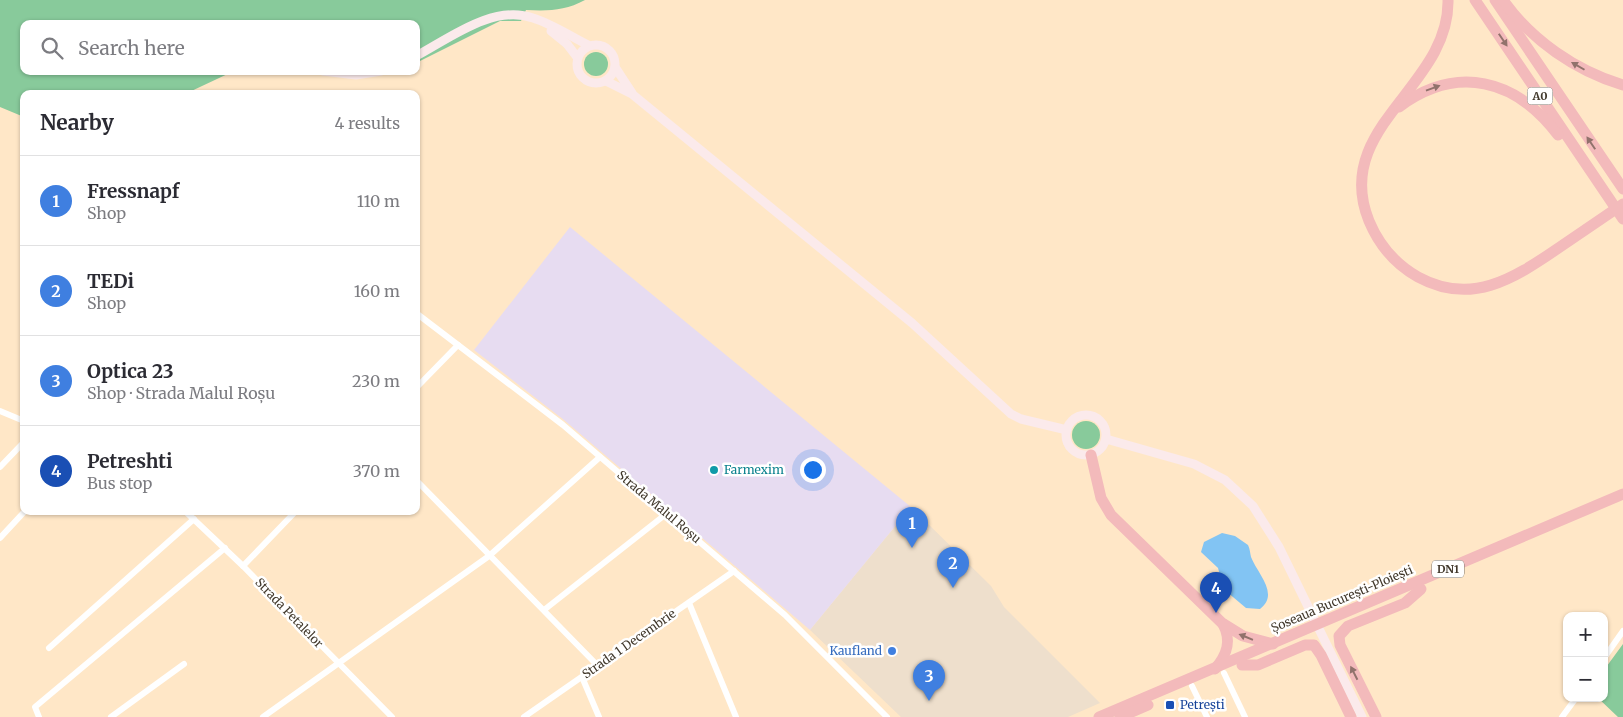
<!DOCTYPE html>
<html lang="en">
<head>
<meta charset="utf-8">
<style>
  :root { --surface:#fff; --page:#f7f7f7; --text:#2b2b33; --muted:#7c7c81; --line:#e1e1e2; --accent:#037cc5 }
  body { margin:0; font-family:Merriweather,serif; background:var(--page); color:var(--text) }
  .controls { position:absolute; right:15px; bottom:15px; display:grid; overflow:hidden; border-radius:10px; box-shadow:0 1px 4px #0004 }
  .controls button { width:45px; height:45px; display:grid; place-items:center; padding:0; border:0; border-bottom:1px solid var(--line); background:var(--surface); color:var(--text); font:25px sans-serif }
  .you { position:absolute; left:812px; top:469px; width:18px; height:18px; margin:-12px; border:4px solid #fff; border-radius:50%; background:#1a73e8; box-shadow:0 0 0 8px #1a73e833 }
  .badge { display:grid; place-items:center; width:32px; height:32px; border-radius:50%; background:var(--accent); color:#fff; font-size:16px; font-weight:700 }
  .pin { position:absolute; translate:-50% -41px; filter:drop-shadow(0 1px 2px #0008) }
  .pin::after { content:''; position:absolute; top:26px; width:18px; height:15px; background:inherit; clip-path:polygon(0 0,100% 0,50% 100%) }
  .list { margin:0; padding:0; list-style:none }
  h2 { display:flex; justify-content:space-between; align-items:center; height:65px; margin:0; padding:0 20px; font-size:21px }
  h2 small { font-size:16px; font-weight:400; color:var(--muted) }
  .list li { display:grid; grid-template-columns:32px 1fr auto; gap:15px; align-items:center; box-sizing:border-box; height:90px; padding:0 20px; border-top:1px solid var(--line) }
  .list b { display:block; font-size:19px; white-space:nowrap }
  .list p { margin:0; font-size:16px; white-space:nowrap; color:var(--muted) }
  .list em { font-size:16px; font-style:normal; color:var(--muted) }
  .icon { flex:none; width:28px; height:28px; fill:none; stroke:currentColor; stroke-width:2; stroke-linecap:round; stroke-linejoin:round }
  .map { position:relative; flex:none; width:1623px; height:717px; overflow:hidden }
  .search { position:absolute; background:var(--surface); box-shadow:0 1px 4px #0004; left:20px; top:20px; width:400px; height:55px; display:flex; align-items:center; gap:12px; box-sizing:border-box; padding:0 18px; border-radius:10px; color:var(--muted); font-size:19px }
  .panel { position:absolute; background:var(--surface); box-shadow:0 1px 4px #0004; left:20px; top:90px; width:400px; height:425px; border-radius:10px }
  .map>svg:first-child { display:block }
  .commercial { fill:#eedfcc }
  .industrial { fill:#e7dcf1 }
  .green { fill:#88ca9b }
  .water { fill:#82c4f3 }
  .lines { fill:none; stroke-linecap:round; stroke-linejoin:round }
  .street { stroke:#fff; stroke-width:6 }
  .secondary { stroke:#fbeaeb; stroke-width:9 }
  .highway { stroke:#f3babb; stroke-width:11 }
  .oneway { fill:#91726c }
  .culture-dot { fill:#0f9aa8; stroke:#fff; stroke-width:2 }
  .shop-dot { fill:#3f7fe0; stroke:#fff; stroke-width:2 }
  .transit-dot { fill:#1a4fb4; stroke:#fff; stroke-width:2 }
  .labels { text-anchor:middle; stroke-width:5; stroke-linejoin:round; paint-order:stroke }
  .shield { fill:#fff; stroke:#7a746b; stroke-width:1 }
  .shield-label { font-size:11px; font-weight:bold; fill:#41382b }
  .culture-label { font-size:12px; fill:#0d838f; stroke:#fff; text-anchor:start }
  .street-label { font-size:12px; fill:#41382b; stroke:#fff }
  .shop-label { font-size:12px; fill:#366cbe; stroke:#fff; text-anchor:end }
  .transit-label { font-size:12px; fill:#164399; stroke:#fff; text-anchor:start }
</style>
</head>
<body>
<div class="map">
<svg width="1623" height="717" viewBox="0 0 1623 717">
  <rect width="100%" height="100%" fill="#ffe7c7"/>
  <path class="commercial" d="M 911,507 L 991,586 L 1004,607 L 1100,703 L 1068,717 L 901,717 L 810,630 Z"/>
  <path class="industrial" d="M 570,227 L 911,507 L 810,630 L 564,420 L 474,350 Z"/>
  <g class="green">
    <path d="M 0,0 L 585,0 C 565,11 548,11 526,10 L 521,21 L 500,21 L 416,63 L 416,24 L 24,24 L 24,71 L 234,71 L 185,94 L 24,94 L 24,117 L 0,107 Z"/>
    <circle cx="596" cy="64" r="12"/>
    <circle cx="1086" cy="435" r="14"/>
    <path d="M 1623,644 L 1623,717 L 1618,717 L 1598,698 L 1604,698 L 1604,670 Z"/>
  </g>
  <path class="water" d="M 1222,533 L 1235,536 L 1248,545 C 1250,549 1250,553 1251,557 C 1257,573 1280,594 1260,609 L 1246,608 L 1227,592 L 1223,586 L 1218,568 L 1201,552 L 1204,542 Z"/>
  <g class="lines">
    <g class="street">
      <path d="M 416,313 L 563,425 L 785,615 L 887,717"/>
      <path d="M 416,388 L 458,345"/>
      <path d="M 0,411 L 24,421"/>
      <path d="M 0,467 L 24,442"/>
      <path d="M 416,480 L 598,666"/>
      <path d="M 185,511 L 243,566 L 392,717"/>
      <path d="M 0,538 L 25,511"/>
      <path d="M 243,566 L 296,511"/>
      <path d="M 689,603 L 736,717"/>
      <path d="M 544,610 L 666,514"/>
      <path d="M 49,648 L 194,519"/>
      <path d="M 1604,658 L 1623,631"/>
      <path d="M 1224,673 L 1245,717"/>
      <path d="M 582,677 L 599,717"/>
      <path d="M 1192,686 L 1207,717"/>
      <path d="M 39,717 L 35,707 L 225,548"/>
      <path d="M 111,717 L 184,664"/>
      <path d="M 263,717 L 489,556 L 600,457"/>
      <path d="M 524,717 L 734,571"/>
      <path d="M 1562,717 L 1576,698"/>
    </g>
    <g class="secondary">
      <path d="M 551,31 L 567,44 L 577,57"/>
      <circle cx="596" cy="64" r="19"/>
      <path d="M 416,56 C 450,38 493,4 533,18 C 552,24 570,36 588,45"/>
      <path d="M 615,67 L 632,93"/>
      <path d="M 323,71 L 356,75 L 381,71"/>
      <path d="M 606,81 L 632,94 L 912,323 L 1011,414 L 1021,419 L 1067,430"/>
      <circle cx="1086" cy="435" r="20"/>
      <path d="M 1106,439 L 1194,464 L 1225,480 L 1253,506 L 1279,547 L 1362,717"/>
    </g>
    <g class="highway">
      <path d="M 1448,0 C 1450,87 1331,127 1369,221 C 1379,245 1395,264 1418,277 C 1471,306 1513,279 1557,249 C 1579,234 1601,219 1623,204"/>
      <path d="M 1475,0 L 1623,219"/>
      <path d="M 1495,0 L 1623,189"/>
      <path d="M 1503,0 C 1531,40 1576,71 1623,85"/>
      <path d="M 1399,107 C 1457,64 1516,79 1558,135"/>
      <path d="M 1091,455 L 1101,498 L 1111,515 L 1222,623 L 1243,636 L 1273,644"/>
      <path d="M 1242,665 L 1258,665 L 1305,645 L 1314,645 L 1321,655 L 1351,717"/>
      <path d="M 1215,669 C 1227,655 1232,641 1223,624"/>
      <path d="M 1099,717 L 1623,494"/>
      <path d="M 1120,717 L 1148,705"/>
      <path d="M 1376,717 L 1340,645 L 1339,636 L 1348,626 L 1405,603 L 1421,589"/>
    </g>
  </g>
  <defs><path id="oneway-solid" d="M-6-.8H1V-3.2L6.5 0L1 3.2V.8H-6Z" transform="scale(1.25)"/></defs>
  <g class="oneway">
    <use href="#oneway-solid" transform="translate(1503 40) rotate(56)"/>
    <use href="#oneway-solid" transform="translate(1578 66) rotate(-150)"/>
    <use href="#oneway-solid" transform="translate(1433 88) rotate(-20)"/>
    <use href="#oneway-solid" transform="translate(1591 143) rotate(-124)"/>
    <use href="#oneway-solid" transform="translate(1246 637) rotate(-158)"/>
    <use href="#oneway-solid" transform="translate(1354 673) rotate(-117)"/>
  </g>
  <circle class="culture-dot" cx="714" cy="470" r="5"/>
  <circle class="shop-dot" cx="892" cy="651" r="5"/>
  <rect class="transit-dot" x="1165" y="700" width="10" height="10" rx="2.5"/>
  <g class="labels">
    <g class="shield">
      <rect x="1527.5" y="87.5" width="25" height="17" rx="4"/>
      <rect x="1432" y="560.5" width="32" height="17" rx="4"/>
    </g>
    <g class="shield-label">
      <text x="1540" y="100">A0</text>
      <text x="1448" y="573">DN1</text>
    </g>
    <g class="culture-label">
      <text x="724" y="474">Farmexim</text>
    </g>
    <g class="street-label">
      <text transform="translate(659 507) rotate(40)" y="4">Strada Malul Roșu</text>
      <text transform="translate(1342 599) rotate(-23)" y="4">Șoseaua București-Ploiești</text>
      <text transform="translate(289 613) rotate(46)" y="4">Strada Petalelor</text>
      <text transform="translate(629 644) rotate(-35)" y="4">Strada 1 Decembrie</text>
    </g>
    <g class="shop-label">
      <text x="882" y="655">Kaufland</text>
    </g>
    <g class="transit-label">
      <text x="1180" y="709">Petrești</text>
    </g>
  </g>
</svg>
<div class="controls">
<button>+</button>
<button>−</button>
</div>
<div class="you"></div>
<div class="pin badge" style="left:912px;top:548px;background:#3f7fe0">1</div>
<div class="pin badge" style="left:953px;top:588px;background:#3f7fe0">2</div>
<div class="pin badge" style="left:929px;top:701px;background:#3f7fe0">3</div>
<div class="pin badge" style="left:1216px;top:613px;background:#1a4fb4">4</div>
<div class="search"><svg class="icon" aria-label="search" viewBox="0 0 24 24"><circle cx="10" cy="10" r="6"/><path d="M15 15l6 6"/></svg>Search here</div>
<section class="panel">
<h2>Nearby<small>4 results</small></h2>
<ul class="list">
<li><span class="badge" style="background:#3f7fe0">1</span><div><b>Fressnapf</b><p>Shop</p></div><em>110 m</em></li>
<li><span class="badge" style="background:#3f7fe0">2</span><div><b>TEDi</b><p>Shop</p></div><em>160 m</em></li>
<li><span class="badge" style="background:#3f7fe0">3</span><div><b>Optica 23</b><p>Shop · Strada Malul Roșu</p></div><em>230 m</em></li>
<li><span class="badge" style="background:#1a4fb4">4</span><div><b>Petreshti</b><p>Bus stop</p></div><em>370 m</em></li>
</ul>
</section>
</div>
</body>
</html>
